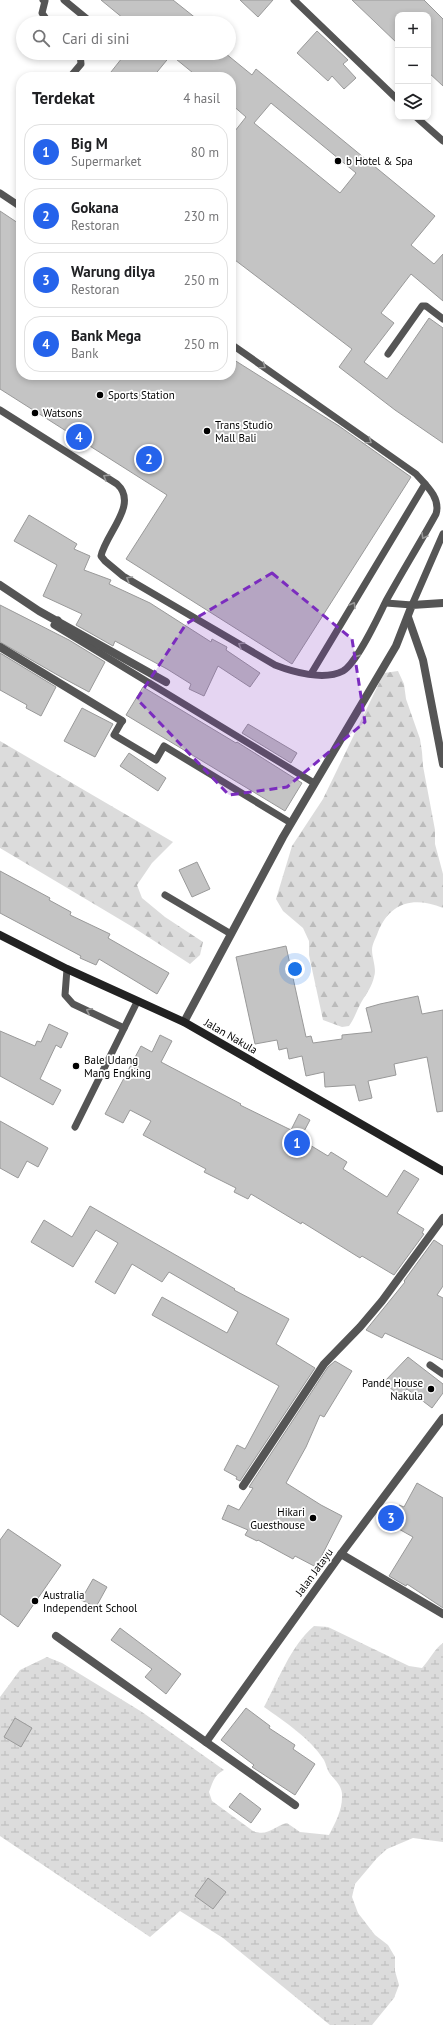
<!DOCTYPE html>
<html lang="id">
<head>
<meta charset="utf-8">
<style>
  :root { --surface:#fff; --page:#f6f6f6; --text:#202124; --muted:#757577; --line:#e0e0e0; --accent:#2563eb }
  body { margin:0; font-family:"PT Sans",sans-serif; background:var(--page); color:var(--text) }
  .controls { position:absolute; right:12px; top:12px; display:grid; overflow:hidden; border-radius:8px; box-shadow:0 2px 6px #0003 }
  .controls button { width:36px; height:36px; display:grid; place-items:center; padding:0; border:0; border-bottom:1px solid var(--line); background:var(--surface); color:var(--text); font:20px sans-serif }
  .you { position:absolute; left:295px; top:969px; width:14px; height:14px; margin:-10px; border:3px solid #fff; border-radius:50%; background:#1a73e8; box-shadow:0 0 0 6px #1a73e833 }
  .badge { display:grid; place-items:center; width:26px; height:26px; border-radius:50%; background:var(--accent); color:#fff; font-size:13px; font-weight:700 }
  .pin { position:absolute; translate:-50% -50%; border:2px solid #fff; box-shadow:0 1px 4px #0006 }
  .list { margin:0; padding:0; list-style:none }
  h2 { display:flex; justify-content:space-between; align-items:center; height:52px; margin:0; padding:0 16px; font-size:17px }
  h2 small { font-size:13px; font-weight:400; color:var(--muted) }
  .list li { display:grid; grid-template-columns:26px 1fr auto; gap:12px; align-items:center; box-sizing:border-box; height:56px; margin:0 8px 8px; padding:0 8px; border:1px solid var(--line); border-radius:16px }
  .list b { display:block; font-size:15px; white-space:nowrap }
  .list p { margin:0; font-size:13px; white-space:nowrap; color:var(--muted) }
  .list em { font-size:13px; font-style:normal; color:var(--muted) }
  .icon { flex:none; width:22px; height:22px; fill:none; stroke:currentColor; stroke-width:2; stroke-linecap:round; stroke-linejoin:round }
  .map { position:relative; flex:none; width:443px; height:2025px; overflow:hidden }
  .search { position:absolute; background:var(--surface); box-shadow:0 2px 6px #0003; left:16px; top:16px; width:220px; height:44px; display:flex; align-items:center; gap:10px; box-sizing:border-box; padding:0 14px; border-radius:22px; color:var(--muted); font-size:15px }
  .panel { position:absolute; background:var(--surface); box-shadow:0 2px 6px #0003; left:16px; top:72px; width:220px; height:308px; border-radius:16px }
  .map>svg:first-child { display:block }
  .forest { fill:url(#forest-firs) }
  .wetland { fill:url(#wetland-marsh) }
  .building { fill:#c4c4c4; stroke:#999; fill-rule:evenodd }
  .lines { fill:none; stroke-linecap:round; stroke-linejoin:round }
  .service { stroke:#555; stroke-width:7 }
  .minor { stroke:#555; stroke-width:8 }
  .secondary { stroke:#222; stroke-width:8 }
  .oneway { stroke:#999 }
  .marked { fill:#7b2cbf; fill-opacity:0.2; stroke:#7b2cbf; stroke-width:3; stroke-dasharray:8 5; stroke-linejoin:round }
  .poi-dot { fill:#000; stroke:#fff; stroke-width:1.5 }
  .labels { text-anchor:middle; stroke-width:3.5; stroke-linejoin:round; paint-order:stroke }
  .poi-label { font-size:11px; fill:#000; stroke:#fff; text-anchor:start }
  .street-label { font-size:11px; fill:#000; stroke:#fff }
</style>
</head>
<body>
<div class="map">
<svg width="443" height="2025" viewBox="0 0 443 2025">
  <defs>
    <pattern id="forest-firs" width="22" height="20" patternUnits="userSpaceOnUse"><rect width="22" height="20" fill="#dcdcdc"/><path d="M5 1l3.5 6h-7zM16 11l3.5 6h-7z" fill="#bbb"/></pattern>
    <pattern id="wetland-marsh" width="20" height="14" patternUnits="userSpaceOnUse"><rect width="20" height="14" fill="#dcdcdc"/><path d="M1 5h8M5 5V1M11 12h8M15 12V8" fill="none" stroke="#bbb"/></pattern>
  </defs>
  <rect width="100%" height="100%" fill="#fff"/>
  <g class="forest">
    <path d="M 398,671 L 404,684 L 406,699 L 420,739 L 422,752 L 423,766 L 435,830 L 435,844 L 443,874 L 443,908 C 414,896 390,902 378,932 C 376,938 372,944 372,950 C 372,958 377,969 374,977 C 372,986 367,993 362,1001 C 357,1009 355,1018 349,1026 L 342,1027 L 323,1020 L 309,955 L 309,941 L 303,928 L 283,911 L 276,899 L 292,846 L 323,799 L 384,673 Z"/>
    <path d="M 0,741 L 173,842 L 152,863 L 137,885 L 142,898 L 165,917 L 203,942 L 200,955 L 190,964 L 131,926 L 0,848 Z"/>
  </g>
  <path class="wetland" d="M 314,1626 L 328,1627 L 409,1666 L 422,1668 C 429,1661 435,1648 443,1643 L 443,1842 L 413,1838 L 387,1849 L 377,1858 L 355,1884 L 352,1897 L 358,1913 L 375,1935 L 388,1945 L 395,1957 L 395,1971 L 399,1985 L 394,1998 L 372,2025 L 330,2025 L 223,1938 L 180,1911 L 150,1937 L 0,1836 L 0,1697 L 20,1670 L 47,1657 L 62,1663 L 142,1712 L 224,1770 C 214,1775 213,1782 209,1792 L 212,1801 L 253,1831 C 268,1837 274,1826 287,1823 L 300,1832 L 329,1835 C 335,1823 342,1811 342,1797 C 343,1787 336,1781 330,1774 C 327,1770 326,1764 324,1760 C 310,1738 285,1722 264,1707 C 279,1679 290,1647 314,1626 Z"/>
  <g class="building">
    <path d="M 101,0 L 173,0 L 202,23 L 129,23 Z"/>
    <path d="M 240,0 L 273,0 L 258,17 Z"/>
    <path d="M 352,0 L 424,0 L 443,19 L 443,86 L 428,72 L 428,15 L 398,15 L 398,44 Z"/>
    <path d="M 317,31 L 348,60 L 343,64 L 356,78 L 344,89 L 332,76 L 328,81 L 297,53 Z"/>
    <path d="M 126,53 L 225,53 L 252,75 L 256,69 L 435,216 L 411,245 L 434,264 L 443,254 L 443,301 L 411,274 L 381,313 L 394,323 L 364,362 L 387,379 L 429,318 L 443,328 L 443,443 L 395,410 L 339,367 L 352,349 L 231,257 L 231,136 L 246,117 L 231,104 L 231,77 L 198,77 L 171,55 L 153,77 L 107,77 ZM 271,103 L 356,173 L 340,193 L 254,123 Z"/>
    <path d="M 0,211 L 21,225 L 21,375 L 231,375 L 231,358 L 339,426 L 411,477 L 292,664 L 126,559 L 167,495 L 0,389 Z"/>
    <path d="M 29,515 L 77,544 L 74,549 L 90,556 L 84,570 L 111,580 L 109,584 L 150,603 L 211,642 L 212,639 L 227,647 L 226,650 L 260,673 L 250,687 L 218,666 L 204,696 L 189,689 L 191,684 L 167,669 L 115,641 L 113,646 L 76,625 L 82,614 L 43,596 L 57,565 L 14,541 Z"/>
    <path d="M 0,605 L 69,640 L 105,662 L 89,692 L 61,677 L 0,642 Z"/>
    <path d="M 0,653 L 56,687 L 41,716 L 26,708 L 27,705 L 0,690 Z"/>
    <path d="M 143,687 L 236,743 L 237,742 L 302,783 L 285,811 L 126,715 Z"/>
    <path d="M 82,708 L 113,724 L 95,757 L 64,741 Z"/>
    <path d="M 248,724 L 297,753 L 291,763 L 242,733 Z"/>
    <path d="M 129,753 L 166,778 L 158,791 L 120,766 Z"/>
    <path d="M 197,862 L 210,889 L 192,897 L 179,870 Z"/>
    <path d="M 0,871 L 50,898 L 49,900 L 71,912 L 70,915 L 110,934 L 108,938 L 169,973 L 157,994 L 99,959 L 96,965 L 80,958 L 81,956 L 0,913 Z"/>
    <path d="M 286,946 L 306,1037 L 311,1036 L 313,1043 L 342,1039 L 342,1035 L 372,1032 L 366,1008 L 380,1004 L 418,996 L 422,1014 L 443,1010 L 443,1111 L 437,1112 L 427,1057 L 394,1064 L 396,1075 L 368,1081 L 372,1098 L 359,1101 L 355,1085 L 325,1087 L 324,1072 L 306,1076 L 302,1056 L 289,1059 L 287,1048 L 279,1050 L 277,1040 L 255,1044 L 236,957 Z"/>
    <path d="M 49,1024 L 68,1033 L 61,1048 L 56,1045 L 40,1079 L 61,1090 L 53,1105 L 0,1076 L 0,1031 L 35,1046 L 37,1041 L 41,1042 Z"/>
    <path d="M 160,1035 L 172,1041 L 161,1062 L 241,1104 L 240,1105 L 291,1130 L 299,1114 L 310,1120 L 300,1139 L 328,1156 L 331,1152 L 347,1162 L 343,1169 L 387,1197 L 404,1170 L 419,1179 L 397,1213 L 424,1229 L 422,1233 L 424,1234 L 394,1275 L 362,1256 L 360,1258 L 302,1222 L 301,1224 L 251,1194 L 248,1199 L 234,1192 L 236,1188 L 204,1172 L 206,1169 L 143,1135 L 151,1121 L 130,1110 L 123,1123 L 105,1114 L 141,1046 L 152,1052 Z"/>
    <path d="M 0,1121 L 48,1148 L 38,1167 L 27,1161 L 18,1178 L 0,1168 Z"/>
    <path d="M 90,1206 L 235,1289 L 234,1290 L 289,1319 L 276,1344 L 315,1368 L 240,1481 L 236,1479 L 237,1477 L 224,1470 L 237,1445 L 245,1449 L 279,1386 L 152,1315 L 162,1297 L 227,1333 L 238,1312 L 169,1272 L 162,1282 L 132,1264 L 115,1294 L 95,1282 L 118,1243 L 96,1230 L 73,1267 L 31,1242 L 44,1220 L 72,1237 Z"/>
    <path d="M 434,1240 L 443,1246 L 443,1286 L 437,1295 L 443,1298 L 443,1360 L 385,1333 L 382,1338 L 366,1330 L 405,1282 L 404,1281 Z"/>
    <path d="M 408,1357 L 443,1384 L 443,1393 L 432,1408 L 407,1389 L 399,1396 L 384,1382 Z"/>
    <path d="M 335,1361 L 352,1371 L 324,1417 L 320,1415 L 306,1447 L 286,1483 L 321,1505 L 342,1516 L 316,1567 L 295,1556 L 293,1559 L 258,1540 L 257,1541 L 245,1535 L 248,1530 L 222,1519 L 228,1505 L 239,1510 L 253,1488 L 249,1487 L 328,1367 Z"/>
    <path d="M 417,1483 L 443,1498 L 443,1608 L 407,1584 L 406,1586 L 389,1576 L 413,1537 L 381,1519 L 388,1508 L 395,1512 L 399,1505 L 404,1507 Z"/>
    <path d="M 8,1529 L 61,1565 L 18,1627 L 0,1614 L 0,1540 Z"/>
    <path d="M 93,1579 L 107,1587 L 96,1607 L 81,1600 Z"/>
    <path d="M 120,1628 L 181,1674 L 166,1694 L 145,1677 L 152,1669 L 111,1640 Z"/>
    <path d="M 246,1708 L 270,1726 L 269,1728 L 295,1745 L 293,1749 L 315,1764 L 295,1795 L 252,1767 L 254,1765 L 221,1740 Z"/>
    <path d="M 15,1718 L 32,1728 L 21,1747 L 4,1737 Z"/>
    <path d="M 240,1793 L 261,1809 L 251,1823 L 229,1807 Z"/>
    <path d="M 208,1878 L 226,1892 L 213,1909 L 195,1896 Z"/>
  </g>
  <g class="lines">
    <g class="service">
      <path d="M 43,0 L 45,1 L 42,13 L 49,23"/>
      <path d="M 64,0 L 92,23"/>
      <path d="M 294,0 L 398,100"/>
      <path d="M 70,77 L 81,64 L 80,53"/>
      <path d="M 416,117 L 443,141"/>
      <path d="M 0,193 L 21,207"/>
      <path d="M 388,354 L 422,306 L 426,306 L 443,319"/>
      <path d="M 0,410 L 117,484 C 139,504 106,533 101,556 L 105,561 L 123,576 L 275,665 C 293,672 324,681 343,671 C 357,663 378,617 386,601 C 402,572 420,543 436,514 C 441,498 426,485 416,474 L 231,344"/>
      <path d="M 386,603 L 412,605 L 443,534"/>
      <path d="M 58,620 L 54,625 L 314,783"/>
      <path d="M 311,674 L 425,484"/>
      <path d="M 122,721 L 114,735 L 156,760 L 164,746 L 291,823"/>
      <path d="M 165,895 L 231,934"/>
      <path d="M 67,969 L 65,995 L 73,1004 L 124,1028"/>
      <path d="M 75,1127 L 137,1002"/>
      <path d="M 430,1365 L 443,1374"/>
    </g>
    <g class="minor">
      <path d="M 0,585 L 39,611 L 166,682"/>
      <path d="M 408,617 L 423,660 L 443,764"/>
      <path d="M 0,647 L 122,721"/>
      <path d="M 184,1022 L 283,837 L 396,646 L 412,605 L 443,603"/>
      <path d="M 243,1486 L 324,1364 L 360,1327 L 382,1301 L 443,1218"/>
      <path d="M 341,1554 L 443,1614"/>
      <path d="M 56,1636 L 295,1805"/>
      <path d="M 206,1742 L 341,1554 L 443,1418"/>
    </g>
    <path class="secondary" d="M 0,935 L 67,969 L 184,1022 L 443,1171"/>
  </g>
  <defs><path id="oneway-chevron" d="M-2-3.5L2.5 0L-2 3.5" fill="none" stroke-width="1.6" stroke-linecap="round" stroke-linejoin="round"/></defs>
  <g class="oneway">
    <use href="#oneway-chevron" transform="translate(263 366) rotate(35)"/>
    <use href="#oneway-chevron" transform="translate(369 441) rotate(35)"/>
    <use href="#oneway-chevron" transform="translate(106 477) rotate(-148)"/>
    <use href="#oneway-chevron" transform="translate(424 536) rotate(120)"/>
    <use href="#oneway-chevron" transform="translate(129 579) rotate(-149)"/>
    <use href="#oneway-chevron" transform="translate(353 605) rotate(-59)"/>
    <use href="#oneway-chevron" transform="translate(241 645) rotate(-149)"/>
    <use href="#oneway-chevron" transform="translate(356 655) rotate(122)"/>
    <use href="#oneway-chevron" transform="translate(89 1011) rotate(-154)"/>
  </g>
  <path class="marked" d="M 272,573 L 352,639 L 365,722 L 287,787 L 229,795 L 137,699 L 186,624 Z"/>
  <g class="poi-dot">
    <circle cx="338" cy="161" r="4"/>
    <circle cx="100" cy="395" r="4"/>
    <circle cx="35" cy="413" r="4"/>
    <circle cx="207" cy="431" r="4"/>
    <circle cx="76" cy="1066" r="4"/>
    <circle cx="431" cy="1389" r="4"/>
    <circle cx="313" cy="1518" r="4"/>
    <circle cx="35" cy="1601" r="4"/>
  </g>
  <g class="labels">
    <g class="poi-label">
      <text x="346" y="165">b Hotel &amp; Spa</text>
      <text x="108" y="399">Sports Station</text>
      <text x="43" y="417">Watsons</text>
      <text x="215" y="429">Trans Studio<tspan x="215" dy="13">Mall Bali</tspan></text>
      <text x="84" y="1064">Bale Udang<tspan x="84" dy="13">Mang Engking</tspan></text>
      <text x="423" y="1387" text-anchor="end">Pande House<tspan x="423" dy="13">Nakula</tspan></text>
      <text x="305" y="1516" text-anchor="end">Hikari<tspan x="305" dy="13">Guesthouse</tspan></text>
      <text x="43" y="1599">Australia<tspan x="43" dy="13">Independent School</tspan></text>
    </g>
    <g class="street-label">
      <text transform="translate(231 1036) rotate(30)" y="4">Jalan Nakula</text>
      <text transform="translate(314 1572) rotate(-54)" y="4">Jalan Jatayu</text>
    </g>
  </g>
</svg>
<div class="controls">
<button>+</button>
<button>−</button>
<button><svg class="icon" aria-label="layers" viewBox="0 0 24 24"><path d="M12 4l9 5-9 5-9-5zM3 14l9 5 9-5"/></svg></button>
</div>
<div class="you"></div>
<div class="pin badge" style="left:297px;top:1143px">1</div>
<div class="pin badge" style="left:149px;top:459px">2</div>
<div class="pin badge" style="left:391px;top:1518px">3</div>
<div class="pin badge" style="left:79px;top:437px">4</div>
<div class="search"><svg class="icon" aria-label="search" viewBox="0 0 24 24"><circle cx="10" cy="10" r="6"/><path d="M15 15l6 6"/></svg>Cari di sini</div>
<section class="panel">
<h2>Terdekat<small>4 hasil</small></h2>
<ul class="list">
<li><span class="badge">1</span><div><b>Big M</b><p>Supermarket</p></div><em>80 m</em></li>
<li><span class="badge">2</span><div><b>Gokana</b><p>Restoran</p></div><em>230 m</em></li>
<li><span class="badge">3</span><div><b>Warung dilya</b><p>Restoran</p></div><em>250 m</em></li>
<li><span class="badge">4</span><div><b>Bank Mega</b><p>Bank</p></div><em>250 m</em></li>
</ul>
</section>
</div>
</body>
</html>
